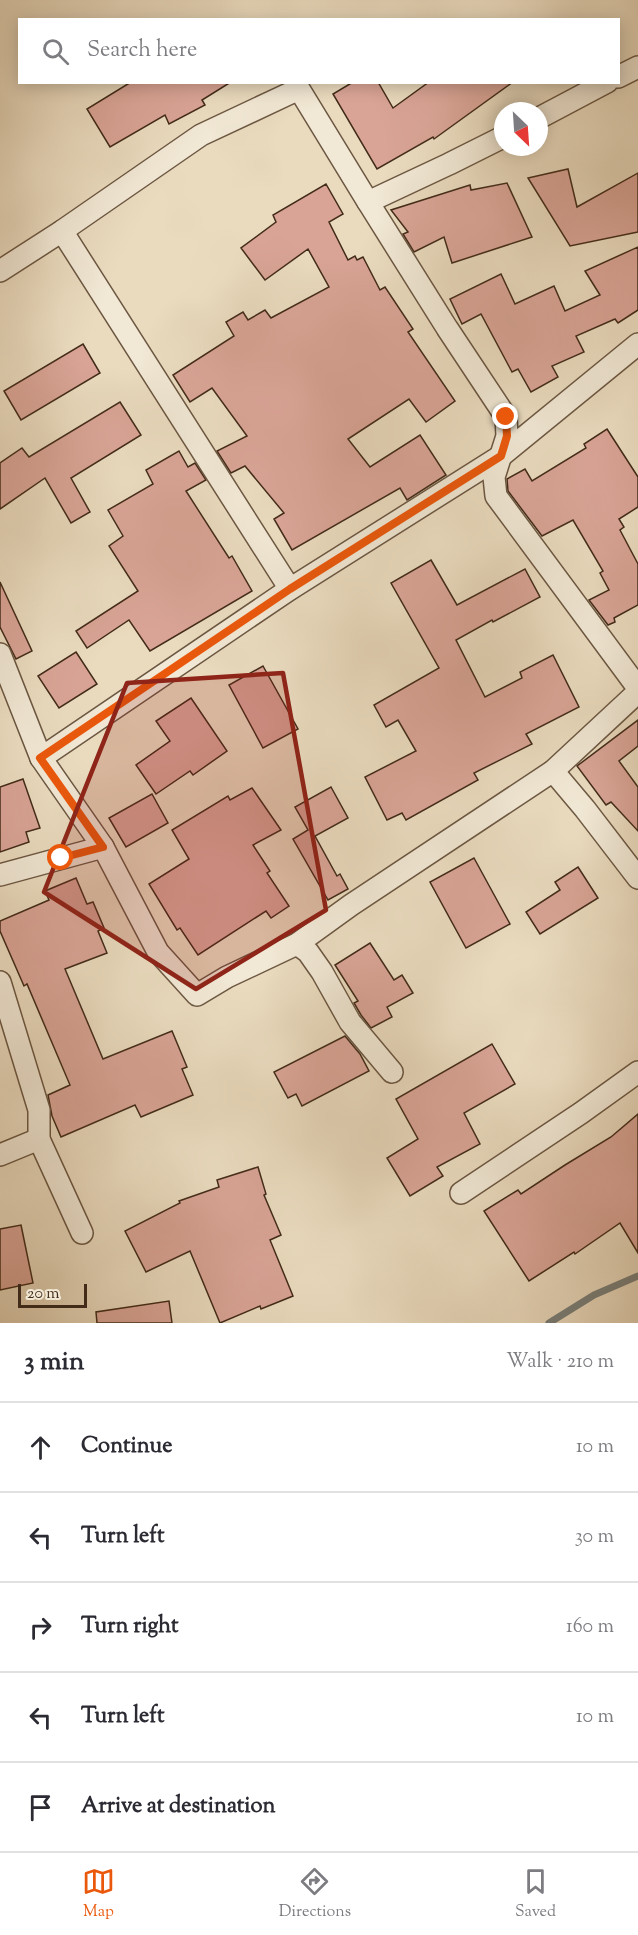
<!DOCTYPE html>
<html lang="en">
<head>
<meta charset="utf-8">
<style>
  :root { --surface:#fff; --page:#f2f2f3; --text:#2b2b33; --muted:#7c7c81; --line:#e1e1e2; --accent:#ea580c }
  body { margin:0; font-family:"Sorts Mill Goudy",serif; background:var(--page); color:var(--text) }
  .compass { position:absolute; left:494px; top:102px; width:54px; height:54px; border-radius:50%; background:var(--surface); box-shadow:0 3px 15px #0003; rotate:155deg }
  .scale { position:absolute; left:18px; bottom:15px; width:69px; box-sizing:border-box; padding-left:6px; border:3px solid #422b19; border-top:0; font-size:16px; line-height:21px; white-space:nowrap; color:#422b19; -webkit-text-stroke:4px #f1e8d5; paint-order:stroke }
  .stop { position:absolute; width:18px; height:18px; margin:-14px; border:4px solid #ea580c; border-radius:50%; background:#fff }
  .stop.end { background:#ea580c; border-color:#fff; box-shadow:0 2px 6px #0008 }
  .list { margin:0; padding:0; list-style:none }
  h2 { display:flex; justify-content:space-between; align-items:center; height:78px; margin:0; padding:0 24px; font-size:26px }
  h2 small { font-size:20px; font-weight:400; color:var(--muted) }
  .list li { display:grid; grid-template-columns:39px 1fr auto; gap:18px; align-items:center; box-sizing:border-box; height:90px; padding:0 24px; border-top:2px solid var(--line) }
  .list b { display:block; font-size:22px; white-space:nowrap }
  .list em { font-size:20px; font-style:normal; color:var(--muted) }
  .icon { flex:none; width:33px; height:33px; fill:none; stroke:currentColor; stroke-width:2; stroke-linecap:round; stroke-linejoin:round }
  .map { position:relative; flex:none; width:638px; height:1323px; overflow:hidden }
  .search { position:absolute; background:var(--surface); box-shadow:0 3px 15px #0003; left:18px; right:18px; top:18px; height:66px; display:flex; align-items:center; gap:15px; box-sizing:border-box; padding:0 21px; border-radius:0px; color:var(--muted); font-size:22px }
  .sheet { height:528px; background:var(--surface) }
  nav { display:flex; justify-content:space-around; align-items:center; box-sizing:border-box; height:84px; border-top:2px solid var(--line); background:var(--surface); font-size:16px; color:var(--muted) }
  nav a { display:grid; justify-items:center; gap:3px }
  nav .on { color:var(--accent) }
  .map>svg:first-child { display:block }
  .lines { fill:none; stroke-linecap:round; stroke-linejoin:round }
  .stream { stroke:#79807b; stroke-width:7 }
  .building { fill:#d9a496; stroke:#422b19; stroke-width:1.5 }
  .minor-casing { stroke:#6c5742; stroke-width:24 }
  .minor { stroke:#f1e8d5; stroke-width:21 }
  .route { stroke:#ea580c; stroke-width:8 }
  .marked { fill:#8f2418; fill-opacity:0.2; stroke:#8f2418; stroke-width:4.5; stroke-linejoin:round }
</style>
</head>
<body>
<div class="map">
<svg width="638" height="1323" viewBox="0 0 638 1323">
  <rect width="100%" height="100%" fill="#eadbbf"/>
  <filter id="stains"><feTurbulence type="fractalNoise" baseFrequency=".00333" numOctaves="4"/><feColorMatrix values="0 0 0 0 .2 0 0 0 0 .09 0 0 0 0 .02 0 0 0 .5 -.17"/></filter>
  <radialGradient id="worn" r=".72"><stop offset=".6" stop-color="#630" stop-opacity="0"/><stop offset="1" stop-color="#630" stop-opacity=".3"/></radialGradient>
  <g class="lines">
    <path class="stream" d="M 549,1323 L 594,1295 L 638,1276"/>
  </g>
  <g class="building">
    <path d="M 131,82 L 231,82 L 202,100 L 205,105 L 169,124 L 165,115 L 110,147 L 87,109 Z"/>
    <path d="M 353,82 L 378,82 L 393,108 L 429,82 L 513,82 L 434,139 L 433,137 L 377,169 L 333,94 Z"/>
    <path d="M 568,169 L 577,207 L 638,173 L 638,232 L 570,246 L 528,178 Z"/>
    <path d="M 507,183 L 532,237 L 452,263 L 444,237 L 414,252 L 403,234 L 408,232 L 391,210 L 470,185 L 471,190 Z"/>
    <path d="M 326,184 L 343,214 L 329,222 L 348,260 L 355,256 L 357,260 L 363,257 L 380,290 L 385,287 L 413,329 L 408,332 L 455,401 L 426,422 L 409,399 L 348,439 L 370,467 L 420,435 L 446,475 L 407,500 L 400,488 L 292,550 L 274,519 L 284,513 L 245,466 L 231,473 L 217,451 L 247,436 L 212,388 L 190,402 L 173,375 L 234,336 L 226,322 L 243,312 L 248,320 L 265,310 L 271,318 L 329,287 L 308,249 L 265,280 L 241,248 L 276,222 L 273,215 Z"/>
    <path d="M 638,247 L 638,310 L 618,323 L 615,319 L 576,336 L 584,352 L 552,366 L 558,377 L 531,392 L 518,369 L 512,372 L 481,314 L 462,324 L 450,299 L 501,274 L 515,304 L 554,286 L 565,311 L 600,295 L 585,271 Z"/>
    <path d="M 83,344 L 100,373 L 21,420 L 4,391 Z"/>
    <path d="M 120,402 L 141,435 L 71,478 L 90,512 L 71,523 L 45,478 L 0,509 L 0,463 L 22,448 L 29,457 Z"/>
    <path d="M 607,429 L 638,477 L 638,507 L 619,519 L 624,527 L 620,530 L 638,564 L 638,605 L 614,618 L 615,622 L 608,625 L 589,600 L 609,590 L 600,573 L 603,571 L 573,520 L 542,536 L 508,491 L 507,479 L 525,469 L 532,481 L 586,448 L 584,444 Z"/>
    <path d="M 179,451 L 188,467 L 195,463 L 206,480 L 186,491 L 229,558 L 232,556 L 252,591 L 150,651 L 129,620 L 87,648 L 76,631 L 138,591 L 109,546 L 123,536 L 108,510 L 153,484 L 146,470 Z"/>
    <path d="M 431,560 L 457,605 L 525,569 L 540,597 L 493,622 L 492,620 L 456,640 L 485,697 L 522,678 L 520,672 L 553,655 L 579,707 L 526,734 L 532,744 L 474,773 L 478,780 L 406,820 L 402,813 L 387,820 L 365,777 L 416,751 L 398,720 L 386,727 L 374,705 L 439,668 L 391,583 Z"/>
    <path d="M 0,582 L 32,651 L 16,659 L 0,627 Z"/>
    <path d="M 76,652 L 97,684 L 59,708 L 38,676 Z"/>
    <path d="M 263,666 L 298,729 L 263,748 L 229,685 Z"/>
    <path d="M 191,698 L 227,751 L 193,775 L 190,771 L 156,794 L 136,765 L 170,741 L 156,721 Z"/>
    <path d="M 638,720 L 638,746 L 619,761 L 638,787 L 638,831 L 611,802 L 606,805 L 577,766 Z"/>
    <path d="M 23,779 L 40,828 L 26,832 L 29,842 L 0,852 L 0,787 Z"/>
    <path d="M 331,787 L 348,818 L 315,836 L 337,876 L 340,874 L 348,889 L 328,900 L 293,839 L 308,830 L 295,807 Z"/>
    <path d="M 252,788 L 281,830 L 253,845 L 270,871 L 267,873 L 289,906 L 271,918 L 266,911 L 198,955 L 180,928 L 177,930 L 149,884 L 189,859 L 172,830 L 228,796 L 230,800 Z"/>
    <path d="M 152,794 L 168,823 L 126,847 L 109,818 Z"/>
    <path d="M 474,858 L 510,924 L 466,948 L 430,882 Z"/>
    <path d="M 578,867 L 598,898 L 540,934 L 526,912 L 560,890 L 555,882 Z"/>
    <path d="M 76,878 L 87,904 L 93,902 L 104,928 L 98,931 L 107,953 L 65,969 L 103,1059 L 172,1031 L 187,1067 L 182,1069 L 193,1095 L 141,1117 L 135,1105 L 61,1137 L 52,1116 L 48,1095 L 70,1085 L 27,984 L 24,986 L 0,931 L 0,921 L 49,900 L 45,891 Z"/>
    <path d="M 370,943 L 394,980 L 402,975 L 413,993 L 387,1007 L 392,1017 L 371,1028 L 361,1015 L 354,1003 L 358,1001 L 335,965 Z"/>
    <path d="M 345,1036 L 360,1054 L 369,1071 L 302,1106 L 296,1094 L 288,1098 L 274,1072 Z"/>
    <path d="M 492,1044 L 515,1084 L 464,1113 L 480,1144 L 437,1167 L 443,1176 L 410,1196 L 387,1158 L 418,1139 L 396,1099 Z"/>
    <path d="M 638,1114 L 638,1253 L 620,1223 L 575,1254 L 574,1252 L 529,1281 L 484,1211 L 518,1190 L 521,1194 L 565,1165 L 611,1137 Z"/>
    <path d="M 258,1167 L 266,1194 L 264,1195 L 281,1235 L 270,1240 L 293,1296 L 261,1309 L 260,1306 L 220,1323 L 190,1251 L 146,1272 L 125,1231 L 180,1203 L 179,1201 L 219,1187 L 217,1180 Z"/>
    <path d="M 21,1225 L 33,1283 L 0,1290 L 0,1229 Z"/>
    <path d="M 169,1301 L 172,1323 L 97,1323 L 96,1312 Z"/>
  </g>
  <g class="lines">
    <g class="minor-casing">
      <g id="minor">
        <path d="M 618,77 L 638,67"/>
        <path d="M 539,118 L 607,82"/>
        <path d="M 368,202 L 447,328 L 506,417 L 507,436 L 494,477 L 496,496 L 638,688"/>
        <path d="M 62,231 L 290,589"/>
        <path d="M 0,271 L 62,231 L 201,135 L 299,89 L 368,202 L 449,164 L 503,137"/>
        <path d="M 0,654 L 41,758 L 103,847 L 158,952 L 197,995 L 227,977 L 297,944 L 351,905 L 553,771 L 638,692"/>
        <path d="M 41,758 L 290,589 L 501,456 L 638,344"/>
        <path d="M 553,771 L 585,809 L 638,878"/>
        <path d="M 0,875 L 103,847"/>
        <path d="M 297,944 L 308,952 L 322,972 L 350,1022 L 392,1072"/>
        <path d="M 0,982 L 39,1110 L 39,1139 L 82,1233"/>
        <path d="M 0,1155 L 39,1139"/>
        <path d="M 461,1193 L 581,1113 L 638,1072"/>
      </g>
    </g>
    <use href="#minor" class="minor"/>
  </g>
  <g class="lines">
    <path class="route" d="M 61,858 L 103,847 L 40,758 L 290,589 L 501,456 L 507,436 L 506,417"/>
  </g>
  <path class="marked" d="M 283,673 L 326,910 L 196,989 L 44,892 L 127,683 Z"/>
  <rect width="100%" height="100%" filter="url(#stains)"/>
  <rect width="100%" height="100%" fill="url(#worn)"/>
</svg>
<svg class="compass" viewBox="-18 -18 36 36"><path d="M0-13l5 13h-10z" fill="#e53935"/><path d="M0 13l5-13h-10z" fill="#7c7c81"/></svg>
<div class="scale">20 m</div>
<div class="stop" style="left:61px;top:858px"></div>
<div class="stop end" style="left:506px;top:417px"></div>
<div class="search"><svg class="icon" aria-label="search" viewBox="0 0 24 24"><circle cx="10" cy="10" r="6"/><path d="M15 15l6 6"/></svg>Search here</div>
</div>
<section class="sheet">
<h2>3 min<small>Walk · 210 m</small></h2>
<ul class="list">
<li><svg class="icon" aria-label="ahead" viewBox="0 0 24 24"><path d="M12 20V5M6 11l6-6 6 6"/></svg><div><b>Continue</b></div><em>10 m</em></li>
<li><svg class="icon" aria-label="left" viewBox="0 0 24 24"><path d="M17 20v-9H6M10 6l-5 5 5 5"/></svg><div><b>Turn left</b></div><em>30 m</em></li>
<li><svg class="icon" aria-label="right" viewBox="0 0 24 24"><path d="M7 20v-9h11M14 6l5 5-5 5"/></svg><div><b>Turn right</b></div><em>160 m</em></li>
<li><svg class="icon" aria-label="left" viewBox="0 0 24 24"><path d="M17 20v-9H6M10 6l-5 5 5 5"/></svg><div><b>Turn left</b></div><em>10 m</em></li>
<li><svg class="icon" aria-label="arrive" viewBox="0 0 24 24"><path d="M6 21V4h12l-3 4 3 4H6"/></svg><div><b>Arrive at destination</b></div></li>
</ul>
</section>
<nav>
<a class="on"><svg class="icon" aria-label="map" viewBox="0 0 24 24"><path d="M3 6l6-2 6 2 6-2v14l-6 2-6-2-6 2zM9 4v14M15 6v14"/></svg>Map</a>
<a><svg class="icon" aria-label="directions" viewBox="0 0 24 24"><path d="M12 3l9 9-9 9-9-9zM9 14v-3h6M13 9l2 2-2 2"/></svg>Directions</a>
<a><svg class="icon" aria-label="saved" viewBox="0 0 24 24"><path d="M7 4h10v16l-5-4-5 4z"/></svg>Saved</a>
</nav>
</body>
</html>
